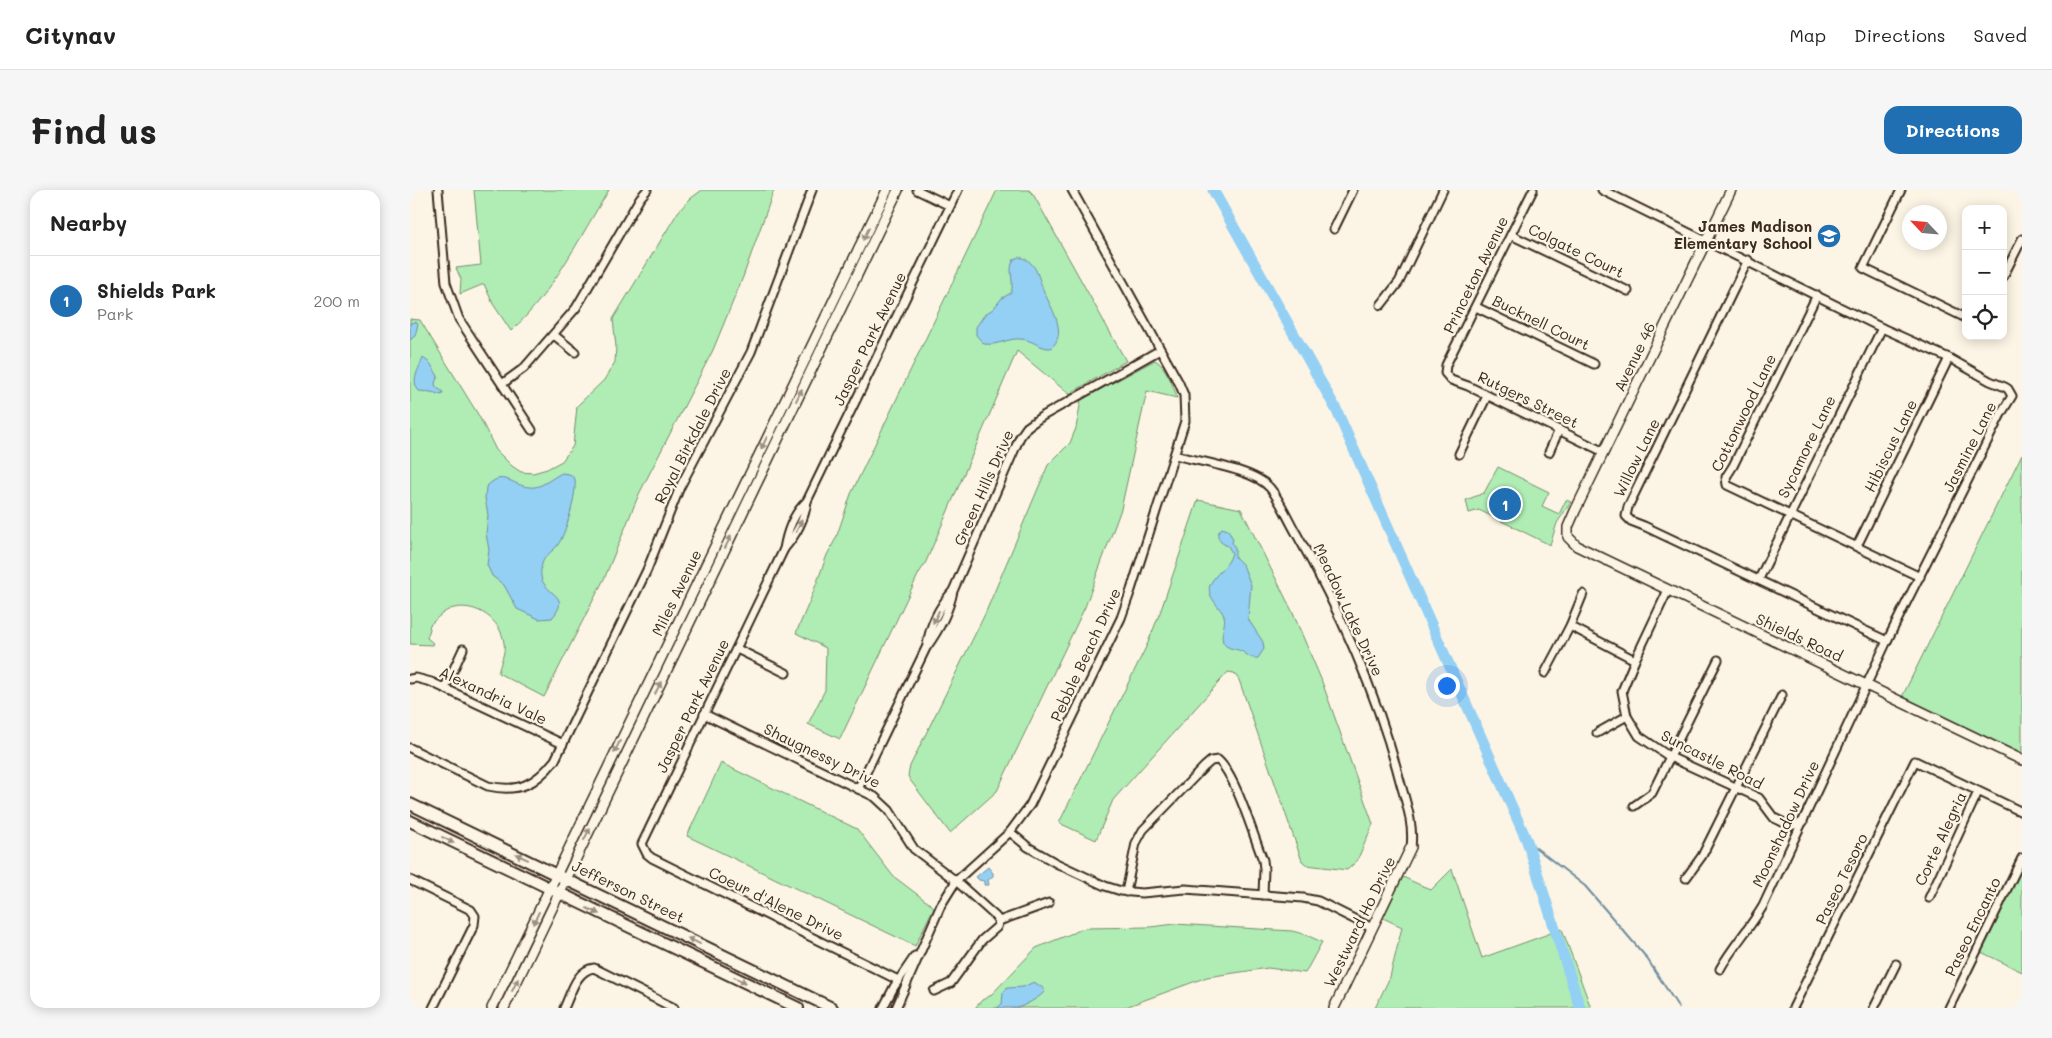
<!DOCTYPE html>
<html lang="en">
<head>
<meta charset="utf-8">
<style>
  :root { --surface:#fff; --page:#f6f6f6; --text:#222; --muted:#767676; --line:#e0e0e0; --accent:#1f6fb2 }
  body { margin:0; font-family:Mali,sans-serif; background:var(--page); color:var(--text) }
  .controls { position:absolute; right:15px; top:15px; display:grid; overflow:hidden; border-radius:10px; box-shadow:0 2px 12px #0003 }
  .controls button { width:45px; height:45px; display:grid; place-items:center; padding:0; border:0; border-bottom:1px solid var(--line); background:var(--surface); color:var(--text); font:25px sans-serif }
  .compass { position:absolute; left:1492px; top:15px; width:45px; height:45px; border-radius:50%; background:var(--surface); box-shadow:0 2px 12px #0003; rotate:296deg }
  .you { position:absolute; left:1036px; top:495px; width:18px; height:18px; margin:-12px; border:4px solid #fff; border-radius:50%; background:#1a73e8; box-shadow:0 0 0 8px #1a73e833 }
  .badge { display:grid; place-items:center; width:32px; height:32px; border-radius:50%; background:var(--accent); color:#fff; font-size:16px; font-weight:700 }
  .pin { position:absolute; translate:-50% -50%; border:2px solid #fff; box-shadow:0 1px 5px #0006 }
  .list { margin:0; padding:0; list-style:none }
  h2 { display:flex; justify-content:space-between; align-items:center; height:65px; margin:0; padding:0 20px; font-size:21px }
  h2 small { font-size:16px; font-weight:400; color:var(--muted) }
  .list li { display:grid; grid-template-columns:32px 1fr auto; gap:15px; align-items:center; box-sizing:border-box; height:90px; padding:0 20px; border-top:1px solid var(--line) }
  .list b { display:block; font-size:19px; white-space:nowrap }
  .list p { margin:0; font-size:16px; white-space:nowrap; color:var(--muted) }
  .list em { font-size:16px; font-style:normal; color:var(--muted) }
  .icon { flex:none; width:28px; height:28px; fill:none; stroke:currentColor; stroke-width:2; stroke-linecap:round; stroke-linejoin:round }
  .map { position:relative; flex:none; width:1612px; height:818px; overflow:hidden; border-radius:15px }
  header { display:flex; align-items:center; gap:30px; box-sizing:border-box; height:70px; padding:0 25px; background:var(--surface); border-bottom:1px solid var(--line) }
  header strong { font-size:24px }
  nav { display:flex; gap:28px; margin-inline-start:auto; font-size:18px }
  .intro { display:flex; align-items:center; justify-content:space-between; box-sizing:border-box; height:120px; padding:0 30px }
  h1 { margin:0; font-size:35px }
  .button { padding:12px 22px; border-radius:15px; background:var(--accent); color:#fff; font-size:18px; font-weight:700 }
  main { display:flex; gap:30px; padding:0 30px }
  aside { flex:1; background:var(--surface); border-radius:15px; box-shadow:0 2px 12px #0003 }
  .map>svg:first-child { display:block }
  .green { fill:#afedb4; stroke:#758c69 }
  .water { fill:#94cff4; stroke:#708d9e }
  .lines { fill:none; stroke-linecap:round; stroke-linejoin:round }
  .stream { stroke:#708d9e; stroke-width:2 }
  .river { stroke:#94cff4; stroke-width:11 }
  .minor-casing { stroke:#3b2a1e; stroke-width:11 }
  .tertiary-casing { stroke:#3b2a1e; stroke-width:12 }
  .primary-casing { stroke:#3b2a1e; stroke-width:14 }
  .minor { stroke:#fcf5e5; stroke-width:7 }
  .tertiary { stroke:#fcf5e5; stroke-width:9 }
  .primary { stroke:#fcf5e5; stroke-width:10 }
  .oneway { fill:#9c9082 }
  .labels { text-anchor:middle; stroke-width:4.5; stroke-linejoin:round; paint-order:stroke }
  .poi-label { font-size:15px; font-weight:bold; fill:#3b2a1e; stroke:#fcf5e5; text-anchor:end }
  .street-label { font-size:15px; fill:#3b2a1e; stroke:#fcf5e5 }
</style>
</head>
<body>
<header>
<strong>Citynav</strong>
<nav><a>Map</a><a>Directions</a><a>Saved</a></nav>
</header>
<div class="intro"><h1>Find us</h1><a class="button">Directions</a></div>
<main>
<aside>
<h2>Nearby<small></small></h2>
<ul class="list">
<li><span class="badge">1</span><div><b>Shields Park</b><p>Park</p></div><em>200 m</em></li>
</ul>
</aside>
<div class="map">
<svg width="1612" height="818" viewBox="0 0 1612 818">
  <rect width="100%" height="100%" fill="#fcf5e5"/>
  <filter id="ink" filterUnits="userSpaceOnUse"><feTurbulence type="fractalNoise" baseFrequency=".02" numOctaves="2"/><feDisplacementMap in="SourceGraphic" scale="10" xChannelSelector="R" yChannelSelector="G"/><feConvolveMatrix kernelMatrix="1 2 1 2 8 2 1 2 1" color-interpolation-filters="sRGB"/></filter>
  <g filter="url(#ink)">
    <g class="green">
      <path d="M 64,0 L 199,0 C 169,48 143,103 101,141 L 83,114 L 74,94 L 50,104 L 51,89 L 46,78 L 71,75 Z"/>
      <path d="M 292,0 L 364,0 L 333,87 L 303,160 L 229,304 L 195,387 L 134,507 L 88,483 C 90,474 96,462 94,453 C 91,430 67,413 44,418 C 34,420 26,429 19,436 L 20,439 L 17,448 L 23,453 L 22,455 L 0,454 L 0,129 L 10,130 L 69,226 L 86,260 L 102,276 L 111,282 L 123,283 L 137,279 L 152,271 L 163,256 L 167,216 L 194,190 L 205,172 L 206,157 L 203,129 L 268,22 L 280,9 Z"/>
      <path d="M 587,0 L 619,0 L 623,4 L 716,171 L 659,204 L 607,161 L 515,374 L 509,383 L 430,549 L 398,534 L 415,500 L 416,458 L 386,443 L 401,408 L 417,365 L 426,348 L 441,304 Z"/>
      <path d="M 745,170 C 756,176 764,197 767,208 L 737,201 L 711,319 L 675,417 L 587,601 L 540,643 L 500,590 L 498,586 L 500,576 L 575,424 L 638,275 L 660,253 L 666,238 L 671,210 Z"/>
      <path d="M 1612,264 L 1612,570 L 1490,511 Z"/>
      <path d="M 1088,277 L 1139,302 L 1132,316 L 1149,324 L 1156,310 L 1161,312 L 1147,333 L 1140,355 L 1069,320 L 1059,323 L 1056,310 L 1074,303 Z"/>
      <path d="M 788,310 L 831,319 L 882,421 L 911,489 L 963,634 L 947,671 L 937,680 L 897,675 L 892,671 L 829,490 L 824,483 L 818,482 L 703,610 L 686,650 L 649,633 L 737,455 L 751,420 Z"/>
      <path d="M 311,573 L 447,639 L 483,686 L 524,717 L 505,756 L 277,646 Z"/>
      <path d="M 1612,668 L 1612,782 L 1567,760 Z"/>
      <path d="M 1042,679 L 1072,768 L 1152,739 L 1181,818 L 965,818 L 980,787 L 992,737 L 973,728 L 993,687 L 1021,700 Z"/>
      <path d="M 765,734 L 882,741 L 894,744 L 912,752 L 895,783 L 858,778 L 797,787 L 713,818 L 565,818 L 572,810 L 580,806 L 626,758 L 675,738 L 740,737 Z"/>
    </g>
    <g class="water">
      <path d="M 609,67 C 628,71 628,89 635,104 C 642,119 658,144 641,158 C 630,159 622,149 610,149 C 598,148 587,156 574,154 L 566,145 L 566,137 L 575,124 L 583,119 L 592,108 L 601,103 C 605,91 597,81 604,69 Z"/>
      <path d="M 6,132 L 8,134 L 5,146 L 0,150 L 0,133 Z"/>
      <path d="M 13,168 L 20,173 L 28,186 L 25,193 L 26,197 L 33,202 L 32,205 L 21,202 L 9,201 C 0,191 9,179 13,168 Z"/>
      <path d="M 152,283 L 159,284 L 165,289 C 167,303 156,345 147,356 C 142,362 134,366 132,374 C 131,378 130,385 132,390 C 139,406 161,406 142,428 L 129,429 L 107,419 L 94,395 L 82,386 L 77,375 L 79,360 L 76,344 L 78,325 L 75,308 L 76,297 C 93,279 101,295 119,297 C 131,299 141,288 152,283 Z"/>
      <path d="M 812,338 L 818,340 L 823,349 L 822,353 L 825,358 L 825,367 L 833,375 L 841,395 L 838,429 L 853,452 L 854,459 L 848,468 C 840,469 838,465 831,461 C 827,459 820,459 816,456 C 807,448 817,435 814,426 C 810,416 796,407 800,395 C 805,383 818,378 822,363 L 818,356 C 812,354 807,350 808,343 Z"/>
      <path d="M 578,677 L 583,683 L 583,686 L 578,690 L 579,695 L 574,695 L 574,691 L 569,690 L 566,687 Z"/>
      <path d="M 624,792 L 633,798 L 634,802 C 631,807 612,817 607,818 C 601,818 593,818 587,818 L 592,814 L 593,803 L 597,798 L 613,797 Z"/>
    </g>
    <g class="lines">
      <path class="stream" d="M 1117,651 L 1175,696 L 1236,767 L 1269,818"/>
      <path class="river" d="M 803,0 L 926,219 L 1117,651 L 1170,818"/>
      <g class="minor-casing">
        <g id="minor">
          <path d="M 28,0 L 36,93 L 49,129 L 122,240"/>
          <path d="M 507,0 L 540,16"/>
          <path d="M 1123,0 L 1036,175 L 1035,183 L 1041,190 L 1058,196 L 1194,262"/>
          <path d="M 1192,0 L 1472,138 L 1539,168 L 1580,191 L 1595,197 L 1598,199 L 1602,206 L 1591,224 L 1477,451 L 1353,716 C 1340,738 1323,756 1310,779"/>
          <path d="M 1491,0 L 1453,78 L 1556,128"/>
          <path d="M 924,39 L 943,0"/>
          <path d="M 1101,45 L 1218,101"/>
          <path d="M 1338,70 L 1218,317 L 1216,326 L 1221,331 L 1234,336 L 1477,451"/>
          <path d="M 1593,87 L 1612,49"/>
          <path d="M 1407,105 L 1323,276 L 1316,287 L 1317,295 L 1510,387"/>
          <path d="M 971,115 L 989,92 L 1033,0"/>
          <path d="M 1066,117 L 1184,174"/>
          <path d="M 144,145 L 165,162"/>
          <path d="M 92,194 L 114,178 L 166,118 L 230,8 L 237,0"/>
          <path d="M 1139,262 L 1149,240"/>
          <path d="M 1049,264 L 1077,206"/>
          <path d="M 765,265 C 789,272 844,279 860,298 C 870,310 877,327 885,341 C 929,419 967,503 990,591 C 996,613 1004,634 1001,657"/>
          <path d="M 397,311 C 384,323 377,341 374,359 L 232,654 L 237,664 L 242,668 L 488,790"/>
          <path d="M 1447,356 L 1539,168"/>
          <path d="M 374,359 C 386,345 395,329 397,311 L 548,0"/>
          <path d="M 1349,389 L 1472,138"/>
          <path d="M 1258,400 L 1225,470 L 1212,501 L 1217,526 L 1229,546 L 1260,567 L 1349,608 L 1364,628 L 1381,636 L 1393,632"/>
          <path d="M 1160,436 L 1225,470"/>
          <path d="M 517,455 C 520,435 529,417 542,402"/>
          <path d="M 327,459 L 376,483"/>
          <path d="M 1135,483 L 1160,436 L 1173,404"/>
          <path d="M 0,489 L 6,488 L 21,492 L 153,554"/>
          <path d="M 35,498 L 53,459"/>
          <path d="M 294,524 L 465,607 L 479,620 L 504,659 L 546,691 L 585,726 L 589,731 L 587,737 L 572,750 L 541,793 L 524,801"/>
          <path d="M 1187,543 L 1217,526"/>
          <path d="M 0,558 L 78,596 C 109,603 126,594 145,570 L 237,380 L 270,297 L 341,162 L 402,0"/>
          <path d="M 448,599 L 516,458 C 529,440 539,422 543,401 L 610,247 L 617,237 L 631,227 L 750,160"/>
          <path d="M 1224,616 L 1242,603 L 1308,470"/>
          <path d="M 600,642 L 618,657 L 646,673 L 695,696 L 711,701 L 732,703 L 775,699 L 893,708 L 908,711 L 962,738"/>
          <path d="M 1276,688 L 1292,666 L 1372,505"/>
          <path d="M 0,690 L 61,720 L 65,726 L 64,735 L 23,818"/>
          <path d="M 716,702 L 726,653 L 733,640 L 794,577 L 801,571 L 808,570 C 826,586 843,645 853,670 L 854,679 L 853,705"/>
          <path d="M 1519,708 L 1568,602"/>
          <path d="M 589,731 L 639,713"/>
          <path d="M 154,818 C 161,804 166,780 184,778 L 264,818"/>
          <path d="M 473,818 L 484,797 L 505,766"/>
          <path d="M 486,818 L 531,715 L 546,691 L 600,642 L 620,615 L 711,428 L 721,400 L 775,231 L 774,205 L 769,193 L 662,0"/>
          <path d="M 1383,818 L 1505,571 L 1612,622"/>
          <path d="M 1464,818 L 1486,774"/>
          <path d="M 1539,818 L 1612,668"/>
        </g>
      </g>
      <g class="tertiary-casing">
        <g id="tertiary">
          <path d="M 1321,0 L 1165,321 L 1158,337 L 1158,347 L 1167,356 L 1612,570"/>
          <path d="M 82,818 L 477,0"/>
          <path d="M 94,818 L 488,0"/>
          <path d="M 924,818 L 1001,657"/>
        </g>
      </g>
      <g class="primary-casing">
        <g id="primary">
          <path d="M 0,614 L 422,818"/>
          <path d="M 0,631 L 388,818"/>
        </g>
      </g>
      <use href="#minor" class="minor"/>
      <use href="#tertiary" class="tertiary"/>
      <use href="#primary" class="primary"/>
    </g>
    <defs><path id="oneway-solid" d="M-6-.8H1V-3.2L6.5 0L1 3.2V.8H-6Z" transform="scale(1.25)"/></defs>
    <g class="oneway">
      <use href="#oneway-solid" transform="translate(456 44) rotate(116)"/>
      <use href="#oneway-solid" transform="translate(389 205) rotate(-64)"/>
      <use href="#oneway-solid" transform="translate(354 253) rotate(116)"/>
      <use href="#oneway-solid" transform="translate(389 336) rotate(-65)"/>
      <use href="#oneway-solid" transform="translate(318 352) rotate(-64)"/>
      <use href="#oneway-solid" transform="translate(526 427) rotate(116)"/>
      <use href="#oneway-solid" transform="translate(248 498) rotate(-64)"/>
      <use href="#oneway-solid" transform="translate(207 557) rotate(116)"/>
      <use href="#oneway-solid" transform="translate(177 644) rotate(-64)"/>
      <use href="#oneway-solid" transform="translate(38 650) rotate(26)"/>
      <use href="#oneway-solid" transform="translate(112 667) rotate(-155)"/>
      <use href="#oneway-solid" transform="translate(183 721) rotate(25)"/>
      <use href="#oneway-solid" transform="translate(126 728) rotate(116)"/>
      <use href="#oneway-solid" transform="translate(284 751) rotate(-154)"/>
      <use href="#oneway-solid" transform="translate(330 790) rotate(26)"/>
      <use href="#oneway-solid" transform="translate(105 795) rotate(-64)"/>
    </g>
  </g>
  <defs>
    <g id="school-disc" transform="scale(1.25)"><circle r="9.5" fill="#1f6fb2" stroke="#fcf5e5"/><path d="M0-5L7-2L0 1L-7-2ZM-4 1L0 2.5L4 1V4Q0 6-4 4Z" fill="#fff"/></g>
  </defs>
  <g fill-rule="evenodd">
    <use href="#school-disc" x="1419" y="46"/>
  </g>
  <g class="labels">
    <g class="poi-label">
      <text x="1402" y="42">James Madison<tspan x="1402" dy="17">Elementary School</tspan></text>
    </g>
    <g class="street-label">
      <text transform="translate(1166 61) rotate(26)" y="5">Colgate Court</text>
      <text transform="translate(1066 85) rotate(-64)" y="5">Princeton Avenue</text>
      <text transform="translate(1131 133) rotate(26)" y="5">Bucknell Court</text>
      <text transform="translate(460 149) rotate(-64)" y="5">Jasper Park Avenue</text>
      <text transform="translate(1225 167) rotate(-64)" y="5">Avenue 46</text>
      <text transform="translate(1118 210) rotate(26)" y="5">Rutgers Street</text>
      <text transform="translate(1334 223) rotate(-64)" y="5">Cottonwood Lane</text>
      <text transform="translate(283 246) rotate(-63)" y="5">Royal Birkdale Drive</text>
      <text transform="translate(1481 256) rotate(-64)" y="5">Hibiscus Lane</text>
      <text transform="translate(1397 257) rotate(-64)" y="5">Sycamore Lane</text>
      <text transform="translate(1560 257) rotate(-63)" y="5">Jasmine Lane</text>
      <text transform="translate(1227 268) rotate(-64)" y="5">Willow Lane</text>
      <text transform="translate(574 298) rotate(-66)" y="5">Green Hills Drive</text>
      <text transform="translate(267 403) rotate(-64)" y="5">Miles Avenue</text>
      <text transform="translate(938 420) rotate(65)" y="5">Meadow Lake Drive</text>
      <text transform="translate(1389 448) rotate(25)" y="5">Shields Road</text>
      <text transform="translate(676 465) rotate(-65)" y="5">Pebble Beach Drive</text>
      <text transform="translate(83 506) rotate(25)" y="5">Alexandria Vale</text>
      <text transform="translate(283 516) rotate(-64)" y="5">Jasper Park Avenue</text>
      <text transform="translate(412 566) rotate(26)" y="5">Shaugnessy Drive</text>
      <text transform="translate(1302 570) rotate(27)" y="5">Suncastle Road</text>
      <text transform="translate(1376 634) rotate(-65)" y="5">Moonshadow Drive</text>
      <text transform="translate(1531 649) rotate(-65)" y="5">Corte Alegria</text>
      <text transform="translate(1432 689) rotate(-64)" y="5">Paseo Tesoro</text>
      <text transform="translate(218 702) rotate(26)" y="5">Jefferson Street</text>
      <text transform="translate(366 714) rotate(26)" y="5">Coeur d'Alene Drive</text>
      <text transform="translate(950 732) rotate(-64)" y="5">Westward Ho Drive</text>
      <text transform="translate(1563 737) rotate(-64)" y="5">Paseo Encanto</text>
    </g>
  </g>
</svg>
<div class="controls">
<button>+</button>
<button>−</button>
<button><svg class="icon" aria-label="locate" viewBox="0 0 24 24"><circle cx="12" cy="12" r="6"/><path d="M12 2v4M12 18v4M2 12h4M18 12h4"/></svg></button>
</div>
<svg class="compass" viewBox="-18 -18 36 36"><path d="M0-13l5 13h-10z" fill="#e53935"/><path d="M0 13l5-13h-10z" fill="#767676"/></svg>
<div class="you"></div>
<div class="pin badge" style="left:1095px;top:314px">1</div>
</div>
</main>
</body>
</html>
